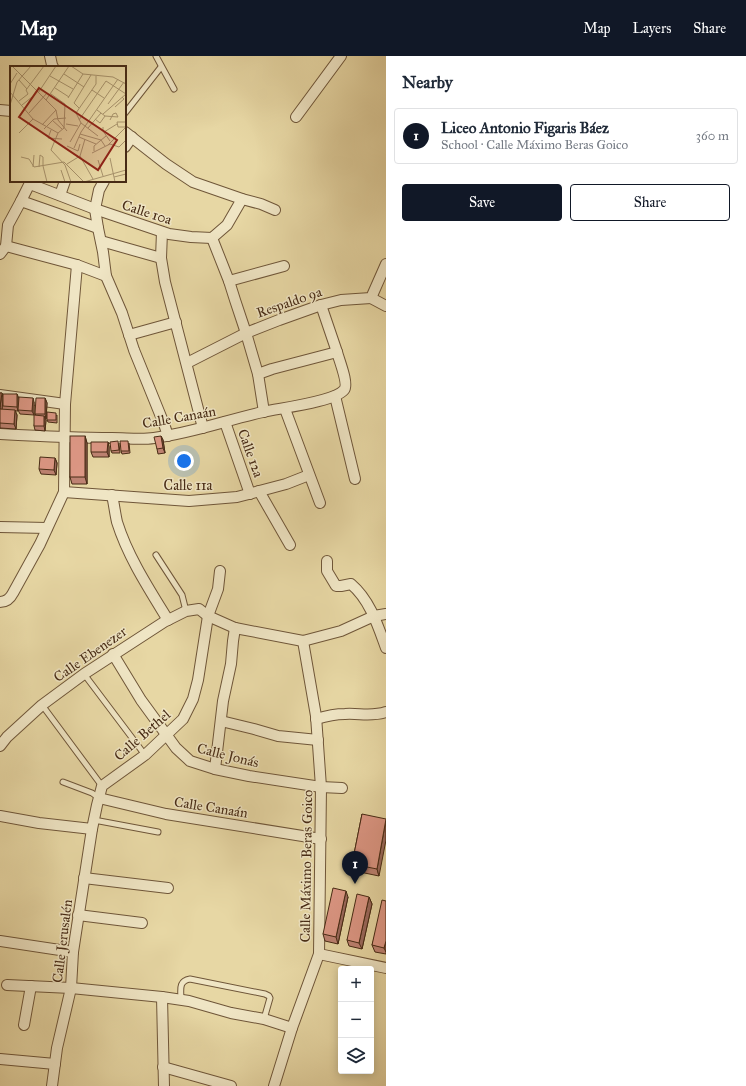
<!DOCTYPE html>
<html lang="en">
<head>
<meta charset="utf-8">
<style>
  :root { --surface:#fff; --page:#f6f6f7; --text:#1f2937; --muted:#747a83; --line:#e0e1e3; --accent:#111827 }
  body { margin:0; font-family:"IM FELL Great Primer",serif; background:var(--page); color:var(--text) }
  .controls { position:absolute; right:12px; bottom:12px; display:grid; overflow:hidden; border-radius:4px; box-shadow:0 2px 10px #0003 }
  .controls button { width:36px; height:36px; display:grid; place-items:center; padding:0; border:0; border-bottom:1px solid var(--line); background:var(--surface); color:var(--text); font:20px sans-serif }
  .you { position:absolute; left:184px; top:405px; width:14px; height:14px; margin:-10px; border:3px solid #fff; border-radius:50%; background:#1a73e8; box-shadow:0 0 0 6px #1a73e833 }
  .badge { display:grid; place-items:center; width:26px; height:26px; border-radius:50%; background:var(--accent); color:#fff; font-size:13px; font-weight:700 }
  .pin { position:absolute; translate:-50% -33px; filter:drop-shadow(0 1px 2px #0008) }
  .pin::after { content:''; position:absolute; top:21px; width:14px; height:12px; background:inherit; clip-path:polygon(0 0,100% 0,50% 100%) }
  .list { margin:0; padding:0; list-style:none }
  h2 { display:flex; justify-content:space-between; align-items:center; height:52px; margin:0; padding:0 16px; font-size:17px }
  h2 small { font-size:13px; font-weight:400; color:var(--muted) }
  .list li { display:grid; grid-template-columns:26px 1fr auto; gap:12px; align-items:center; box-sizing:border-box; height:56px; margin:0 8px 8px; padding:0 8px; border:1px solid var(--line); border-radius:4px }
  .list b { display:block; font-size:15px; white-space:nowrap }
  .list p { margin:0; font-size:13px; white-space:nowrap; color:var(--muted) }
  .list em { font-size:13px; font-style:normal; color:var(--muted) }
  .actions { display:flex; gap:8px; padding:12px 16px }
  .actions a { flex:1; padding:9px 0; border:1px solid var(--accent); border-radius:4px; text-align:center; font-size:14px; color:var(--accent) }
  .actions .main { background:var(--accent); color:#fff }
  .icon { flex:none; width:22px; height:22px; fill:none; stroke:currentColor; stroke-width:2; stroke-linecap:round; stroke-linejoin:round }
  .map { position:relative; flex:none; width:386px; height:1030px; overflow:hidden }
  header { display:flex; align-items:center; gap:24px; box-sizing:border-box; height:56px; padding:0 20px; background:var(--accent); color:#fff }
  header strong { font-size:19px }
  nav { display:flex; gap:22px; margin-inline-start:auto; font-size:14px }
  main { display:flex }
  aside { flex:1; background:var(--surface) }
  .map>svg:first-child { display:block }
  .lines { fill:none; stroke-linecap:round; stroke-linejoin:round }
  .service-casing { stroke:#6f5639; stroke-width:7 }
  .minor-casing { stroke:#6f5639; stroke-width:12 }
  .service { stroke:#efe5c4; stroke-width:5 }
  .minor { stroke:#efe5c4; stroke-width:10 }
  .wall { fill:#bf8373; stroke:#472b15 }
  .shaded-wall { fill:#9b6a5e; stroke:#472b15 }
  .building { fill:#de9886; stroke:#472b15 }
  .labels { text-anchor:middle; stroke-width:3; stroke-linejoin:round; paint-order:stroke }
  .street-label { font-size:14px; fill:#472b15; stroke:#efe5c4 }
  .inset-road { fill:none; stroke:#a7926b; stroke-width:1 }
  .view { fill:#8f2418; fill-opacity:0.15; stroke:#8f2418; stroke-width:2 }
  .inset-edge { fill:none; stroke:#472b15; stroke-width:2 }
</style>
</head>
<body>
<header>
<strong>Map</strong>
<nav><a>Map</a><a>Layers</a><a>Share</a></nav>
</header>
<main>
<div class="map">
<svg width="386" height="1030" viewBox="0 0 386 1030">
  <rect width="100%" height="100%" fill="#e7d7a4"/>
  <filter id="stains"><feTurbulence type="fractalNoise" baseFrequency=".005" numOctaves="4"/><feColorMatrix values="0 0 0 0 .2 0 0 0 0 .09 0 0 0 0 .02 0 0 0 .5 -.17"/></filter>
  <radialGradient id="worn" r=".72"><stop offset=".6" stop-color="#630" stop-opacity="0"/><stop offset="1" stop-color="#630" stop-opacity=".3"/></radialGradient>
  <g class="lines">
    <g class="service-casing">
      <g id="service">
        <path d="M 156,0 L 174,33"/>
        <path d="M 125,57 L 161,11"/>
        <path d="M 156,499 L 182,539 L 186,555"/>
        <path d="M 84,618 L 145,699"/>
        <path d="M 42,649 L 102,730"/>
        <path d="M 63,726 L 92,737 L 99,742"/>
        <path d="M 94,764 L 158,776"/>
        <path d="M 181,944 C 181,934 178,925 190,923 L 265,938 L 269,940 L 270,942 L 264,963"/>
      </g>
    </g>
    <g class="minor-casing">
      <g id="minor">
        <path d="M 50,0 L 52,9 L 53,11"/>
        <path d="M 0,54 L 11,55"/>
        <path d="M 296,61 L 341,0"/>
        <path d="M 125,76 L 166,108 L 193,126 L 242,143 L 261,148 L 275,154"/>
        <path d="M 125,91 L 132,81"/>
        <path d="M 104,125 L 99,134 L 95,153 L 98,172 L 103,196 L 106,220 L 122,257 L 134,294 L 164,368 L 168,380"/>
        <path d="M 30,128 L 95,153 L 169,178 L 191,181 L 212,182 L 227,169 L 242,143"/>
        <path d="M 60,139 L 65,125"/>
        <path d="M 21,145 L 98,172"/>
        <path d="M 162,176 L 161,202 L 165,226 L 203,372"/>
        <path d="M 212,182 L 229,225 L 235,244 L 246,277 L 258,318 L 264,356"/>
        <path d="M 101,185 L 161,202"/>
        <path d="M 6,190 L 77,209 L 106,220"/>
        <path d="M 0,198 L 6,190 L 8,169 L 21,145 L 31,125"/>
        <path d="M 229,225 L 284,210"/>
        <path d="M 371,242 L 386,250"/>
        <path d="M 321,249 L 337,296"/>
        <path d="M 129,279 L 176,266"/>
        <path d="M 187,307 L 246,277 L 279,264 L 321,249 L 341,244 L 371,242 L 386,208"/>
        <path d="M 0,339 L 65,348"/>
        <path d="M 335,340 L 355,423"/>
        <path d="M 285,353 L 320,447"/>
        <path d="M 225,366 L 250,438"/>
        <path d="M 0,378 C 37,380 75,382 112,382 C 126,382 141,384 154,382 C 192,377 227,364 263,356 C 280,352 334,346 344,334 C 349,328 339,304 337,296 L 272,313 L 258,318"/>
        <path d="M 259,435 L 290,489"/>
        <path d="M 64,436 L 189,445 L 237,441 L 286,428 L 309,419"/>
        <path d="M 112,439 C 114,448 115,457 117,466 C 128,501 149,533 168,564"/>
        <path d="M 0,471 L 47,472"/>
        <path d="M 327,505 L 327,515 L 336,530 L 341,530 L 351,528 C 370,544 378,570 386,592"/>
        <path d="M 0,546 C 6,546 10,543 13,537 L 40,488 L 64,436 L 65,348 L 77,209"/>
        <path d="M 113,598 L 141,644 L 176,692 L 190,705 L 215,713 L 249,720 L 321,731 L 342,732"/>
        <path d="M 316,663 C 326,660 335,658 345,658 C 359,657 372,661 386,656"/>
        <path d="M 221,665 L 254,673 L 278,680 L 318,684"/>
        <path d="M 0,690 L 7,681 L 42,649 L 84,618 L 164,566 L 186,555 L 199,553 L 208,560 L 235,572 L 303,585 L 341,575 L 374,560 L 386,558"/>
        <path d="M 215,713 L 223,645 L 231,608 L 233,585 L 235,572"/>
        <path d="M 99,742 L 166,758 L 321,783"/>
        <path d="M 0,760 L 39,767 L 92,773"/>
        <path d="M 84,822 L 168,832"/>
        <path d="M 78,859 L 142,867"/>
        <path d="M 0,885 L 73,896"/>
        <path d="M 319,898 L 386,912"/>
        <path d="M 7,929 L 71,932 L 162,941 L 189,945 L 231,957 L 264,963 L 292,972"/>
        <path d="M 162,941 L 164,1030"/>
        <path d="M 24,969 L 31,930"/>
        <path d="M 0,1003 L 55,1008"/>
        <path d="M 163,1011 L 231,1030"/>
        <path d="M 52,1030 L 57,992 L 71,932 L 73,896 L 92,773 L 97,749 L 102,730 L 145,699 L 183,663 L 193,643 L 198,624 L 208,560 L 218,533 L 220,515"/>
        <path d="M 274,1030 L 292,972 L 319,898 L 321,731 L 316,660 L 303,585"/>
      </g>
    </g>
    <use href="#service" class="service"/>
    <use href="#minor" class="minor"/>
  </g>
  <g class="wall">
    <path d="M 0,337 L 2,337 L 3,341 L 17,338 L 19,343 L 34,346 L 34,359 L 20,358 L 18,354 L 18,355 L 15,355 L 17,359 L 16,373 L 0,372 Z"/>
    <path d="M 45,342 L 47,347 L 46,363 L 45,363 L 46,364 L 45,375 L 35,374 L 34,370 L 36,359 L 35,358 Z"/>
    <path d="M 57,359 L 57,367 L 48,366 L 47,364 Z"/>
    <path d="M 85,380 L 87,387 L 87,428 L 72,428 L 70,421 Z"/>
    <path d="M 161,380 L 163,384 L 165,397 L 158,398 L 157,393 Z"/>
    <path d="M 108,386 L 109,391 L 109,401 L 93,401 L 91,396 Z"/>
    <path d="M 129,387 L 130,397 L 122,398 L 121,395 Z"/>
    <path d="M 119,388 L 120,397 L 112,397 L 111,395 Z"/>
    <path d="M 55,402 L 57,407 L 56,419 L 41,418 L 39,413 Z"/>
    <path d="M 362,758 L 379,820 L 355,815 L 352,808 Z"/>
    <path d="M 348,841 L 338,888 L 325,885 L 323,878 Z"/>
    <path d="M 369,841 L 372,848 L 362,893 L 349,890 L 347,884 Z"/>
    <path d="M 386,845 L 386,898 L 375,896 L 372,889 Z"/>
  </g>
  <g class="shaded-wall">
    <path d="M 2,337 L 3,342 L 2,356 L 0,351 Z"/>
    <path d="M 17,338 L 19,343 L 18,355 L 17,351 Z"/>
    <path d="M 33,342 L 34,346 L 34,359 L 32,355 Z"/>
    <path d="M 45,342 L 47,347 L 46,363 L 45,358 Z"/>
    <path d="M 15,354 L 17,359 L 16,373 L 14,368 Z"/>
    <path d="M 44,360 L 46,364 L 45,375 L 44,370 Z"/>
    <path d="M 85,380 L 87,387 L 87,428 L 85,421 Z"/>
    <path d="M 161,380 L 163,384 L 165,397 L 163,392 Z"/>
    <path d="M 108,386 L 109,391 L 109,401 L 107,396 Z"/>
    <path d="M 55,402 L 57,407 L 56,419 L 54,414 Z"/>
    <path d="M 386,764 L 386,784 L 379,820 L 377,813 Z"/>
    <path d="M 346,835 L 348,841 L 338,888 L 336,881 Z"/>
    <path d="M 369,841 L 372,848 L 362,893 L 359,887 Z"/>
    <path d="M 386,885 L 386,896 L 384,892 Z"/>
  </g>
  <g class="building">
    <path d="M 0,337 L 2,337 L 0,351 Z"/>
    <path d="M 3,338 L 17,338 L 17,351 L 3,350 Z"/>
    <path d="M 19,341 L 33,342 L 32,355 L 18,354 Z"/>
    <path d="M 36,342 L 45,342 L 45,358 L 35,358 Z"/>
    <path d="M 0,353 L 15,354 L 14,368 L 0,367 Z"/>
    <path d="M 47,356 L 56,357 L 56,364 L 47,364 Z"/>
    <path d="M 34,359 L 44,360 L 44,370 L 34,370 Z"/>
    <rect x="70" y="380" width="15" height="41"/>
    <path d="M 161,380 L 163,392 L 157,393 L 154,381 Z"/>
    <path d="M 118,385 L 119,394 L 111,395 L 110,386 Z"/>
    <path d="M 120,385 L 128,385 L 129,395 L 121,395 Z"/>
    <path d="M 91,386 L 108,386 L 107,396 L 91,396 Z"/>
    <path d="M 40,401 L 55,402 L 54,414 L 39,413 Z"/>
    <path d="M 362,758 L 386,763 L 377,813 L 352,808 Z"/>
    <path d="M 333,832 L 346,835 L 336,881 L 323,878 Z"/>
    <path d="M 357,838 L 369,841 L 359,887 L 347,884 Z"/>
    <path d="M 382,844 L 386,845 L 386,885 L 384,892 L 372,889 Z"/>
  </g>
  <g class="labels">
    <g class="street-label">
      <text transform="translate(147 156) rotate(18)" y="5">Calle 10a</text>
      <text transform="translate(289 246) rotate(-19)" y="5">Respaldo 9a</text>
      <text transform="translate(179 361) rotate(-10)" y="5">Calle Canaán</text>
      <text transform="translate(251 397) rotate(70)" y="5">Calle 12a</text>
      <text x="188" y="434">Calle 11a</text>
      <text transform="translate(90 598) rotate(-35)" y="5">Calle Ebenezer</text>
      <text transform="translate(142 679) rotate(-41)" y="5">Calle Bethel</text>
      <text transform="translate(228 699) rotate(14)" y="5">Calle Jonás</text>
      <text transform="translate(211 751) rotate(9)" y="5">Calle Canaán</text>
      <text transform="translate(306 810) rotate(-89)" y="5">Calle Máximo Beras Goico</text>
      <text transform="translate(62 885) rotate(-83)" y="5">Calle Jerusalén</text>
    </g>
  </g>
  <g transform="translate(10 10)">
    <rect width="116" height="116" fill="#e7d7a4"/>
    <path class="inset-road" d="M 2,0 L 46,44M 61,0 L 73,8 L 103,11 L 116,18M 54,8 L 74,21M 40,10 L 63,23M 86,10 L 86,18 L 66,47 L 71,57 L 88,70M 9,14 L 17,23M 0,18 L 7,7M 45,22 L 59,31M 82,24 L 94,32M 0,26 L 23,53 L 48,67M 28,27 L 46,0M 41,28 L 55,38 L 54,62M 58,32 L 73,8M 36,34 L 59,0M 9,35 L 18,28 L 16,24 L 34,0M 98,38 L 114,16M 0,39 L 7,16 L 21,0M 12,39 L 22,31M 105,41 L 114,33 L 112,31M 69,42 L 64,37 L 81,9M 46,44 L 48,54 L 57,65M 87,44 L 95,50 L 108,51M 19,47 L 37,27M 93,48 L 116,28M 85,53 L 90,57 L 95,50M 42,54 L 52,63M 69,54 L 96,15 L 116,28M 100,54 L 103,48 L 106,47 L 108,51M 56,58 L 68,60M 32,59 L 46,44M 93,61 L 93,65 L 100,75M 115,61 L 108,61 L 107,56 L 116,56M 54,62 L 48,67 L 41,84 L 55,99 L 61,116M 78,62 L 91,47M 34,63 L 44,53 L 56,52M 41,64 L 38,72 L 52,73M 94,66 L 107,58M 9,67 L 23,53M 70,68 L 91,74 L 95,80M 69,71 L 86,78M 75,73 L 70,90 L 83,113M 60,76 L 71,57M 98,79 L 116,61M 57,80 L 68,85 L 70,78M 64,82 L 71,66 L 108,13M 84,85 L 84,80 L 96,70M 82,87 L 100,78 L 109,81 L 116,74M 11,91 L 19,93 L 24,101 L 54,96 L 74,116M 100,92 L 105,116M 88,94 L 93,110M 57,98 L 70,90M 33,100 L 37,116M 23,101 L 24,89M 29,101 L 30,89 L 33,91 L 33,100M 51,104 L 55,116M 104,111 L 116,108M 74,116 L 116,104"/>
    <path class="view" d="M 29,22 L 107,74 L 88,104 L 9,51 Z"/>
    <rect width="116" height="116" class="inset-edge"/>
  </g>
  <rect width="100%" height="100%" filter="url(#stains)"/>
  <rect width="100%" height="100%" fill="url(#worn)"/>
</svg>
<div class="controls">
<button>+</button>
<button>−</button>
<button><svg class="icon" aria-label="layers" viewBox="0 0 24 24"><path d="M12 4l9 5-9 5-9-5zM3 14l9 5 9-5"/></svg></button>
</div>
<div class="you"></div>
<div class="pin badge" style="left:355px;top:828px">1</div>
</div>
<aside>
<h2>Nearby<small></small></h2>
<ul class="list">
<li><span class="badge">1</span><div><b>Liceo Antonio Figaris Báez</b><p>School · Calle Máximo Beras Goico</p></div><em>360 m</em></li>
</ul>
<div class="actions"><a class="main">Save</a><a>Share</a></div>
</aside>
</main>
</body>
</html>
